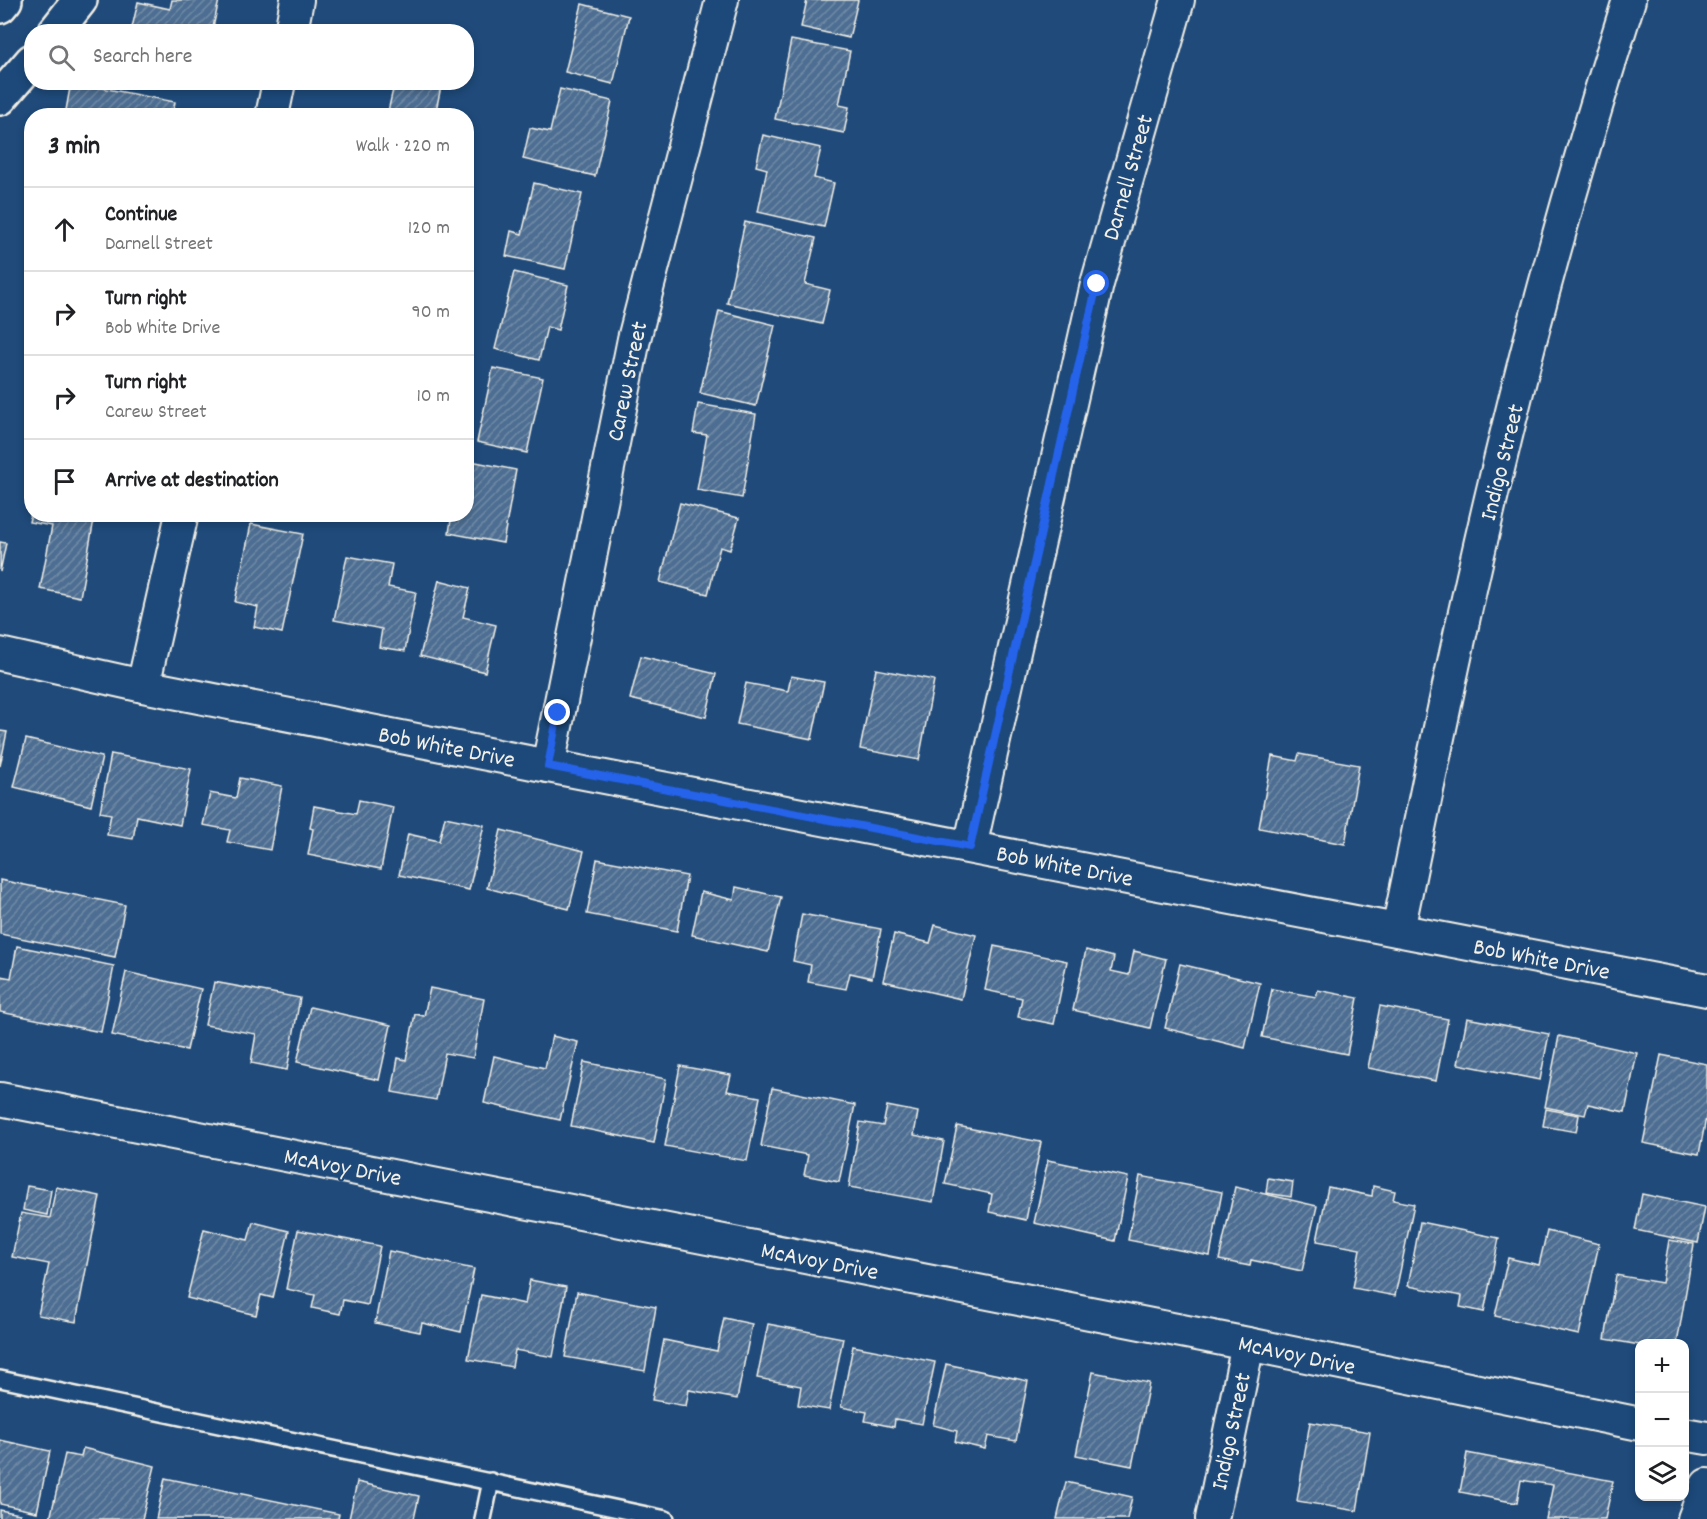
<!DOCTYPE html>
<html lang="en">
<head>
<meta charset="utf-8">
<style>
  :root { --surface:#fff; --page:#f2f2f2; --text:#202124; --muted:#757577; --line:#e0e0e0 }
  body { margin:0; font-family:Dekko,sans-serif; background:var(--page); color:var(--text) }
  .controls { position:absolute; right:18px; bottom:18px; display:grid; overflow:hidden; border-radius:12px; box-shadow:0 3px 9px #0003 }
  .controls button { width:54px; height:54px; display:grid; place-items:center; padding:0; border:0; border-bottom:2px solid var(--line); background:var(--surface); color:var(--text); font:30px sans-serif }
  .stop { position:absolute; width:18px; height:18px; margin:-14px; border:4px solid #2563eb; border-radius:50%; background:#fff }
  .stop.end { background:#2563eb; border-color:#fff; box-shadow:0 2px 6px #0008 }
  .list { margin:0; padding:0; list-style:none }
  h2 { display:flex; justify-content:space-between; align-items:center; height:78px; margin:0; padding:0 24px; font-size:26px }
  h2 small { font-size:20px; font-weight:400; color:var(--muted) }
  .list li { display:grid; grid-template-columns:39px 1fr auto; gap:18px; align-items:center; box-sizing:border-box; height:84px; padding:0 24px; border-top:2px solid var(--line) }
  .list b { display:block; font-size:22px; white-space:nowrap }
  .list p { margin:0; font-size:20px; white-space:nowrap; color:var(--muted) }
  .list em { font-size:20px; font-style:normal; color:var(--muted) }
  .icon { flex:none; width:33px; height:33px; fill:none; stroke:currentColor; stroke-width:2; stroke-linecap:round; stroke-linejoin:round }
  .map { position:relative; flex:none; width:1707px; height:1519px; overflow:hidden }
  .search { position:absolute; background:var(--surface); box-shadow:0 3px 9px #0003; left:24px; top:24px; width:450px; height:66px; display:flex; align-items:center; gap:15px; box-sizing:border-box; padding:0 21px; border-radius:24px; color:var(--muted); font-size:22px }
  .panel { position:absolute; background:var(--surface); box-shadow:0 3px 9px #0003; left:24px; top:108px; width:450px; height:414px; border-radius:24px }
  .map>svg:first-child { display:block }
  .building { fill:url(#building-hatch); stroke:#f4f1e8; stroke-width:1.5 }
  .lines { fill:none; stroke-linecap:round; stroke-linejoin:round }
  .service-casing { stroke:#f4f1e8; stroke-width:20 }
  .minor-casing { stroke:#f4f1e8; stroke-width:36 }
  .secondary-casing { stroke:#f4f1e8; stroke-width:38 }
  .service { stroke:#1f4a7a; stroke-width:15 }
  .minor { stroke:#1f4a7a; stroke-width:32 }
  .secondary { stroke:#1f4a7a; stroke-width:33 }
  .route { stroke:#2563eb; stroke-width:8 }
  .labels { text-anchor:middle; stroke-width:4.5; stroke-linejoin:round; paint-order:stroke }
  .street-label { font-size:24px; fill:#f4f1e8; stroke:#1f4a7a }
</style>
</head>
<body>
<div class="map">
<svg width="1707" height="1519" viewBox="0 0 1707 1519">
  <defs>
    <pattern id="building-hatch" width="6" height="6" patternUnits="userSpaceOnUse" patternTransform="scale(1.5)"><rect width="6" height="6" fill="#4d6e92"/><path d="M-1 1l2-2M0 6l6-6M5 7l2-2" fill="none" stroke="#708aa6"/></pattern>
  </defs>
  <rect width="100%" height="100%" fill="#1f4a7a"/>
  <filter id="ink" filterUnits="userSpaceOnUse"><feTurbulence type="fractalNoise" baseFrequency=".0167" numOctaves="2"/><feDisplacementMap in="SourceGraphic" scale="12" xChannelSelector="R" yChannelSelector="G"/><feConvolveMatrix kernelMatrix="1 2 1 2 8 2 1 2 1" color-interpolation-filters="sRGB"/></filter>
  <g filter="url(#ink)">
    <g class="building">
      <path d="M 172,0 L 219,0 L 212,32 L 131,32 L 138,2 L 170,9 Z"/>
      <path d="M 807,0 L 858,0 L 849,38 L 801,27 Z"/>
      <path d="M 582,4 L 629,16 L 613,84 L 565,72 Z"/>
      <path d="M 791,40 L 850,51 L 839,105 L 849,107 L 844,133 L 775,119 Z"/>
      <path d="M 71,82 L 175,102 L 172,116 L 65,116 Z"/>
      <path d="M 381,82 L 442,82 L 435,115 L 421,112 L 421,116 L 387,116 L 394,85 Z"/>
      <path d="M 560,89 L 612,101 L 595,176 L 523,159 L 530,128 L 550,132 Z"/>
      <path d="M 763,135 L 821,148 L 814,178 L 834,183 L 824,227 L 758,212 L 767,169 L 756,166 Z"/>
      <path d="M 534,183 L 582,194 L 565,269 L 506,256 L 511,231 L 522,234 Z"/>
      <path d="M 745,222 L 816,238 L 805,284 L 830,290 L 822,324 L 727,303 Z"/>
      <path d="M 514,272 L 568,285 L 558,330 L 547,327 L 539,360 L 495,349 Z"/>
      <path d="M 719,311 L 775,325 L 756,406 L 700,393 Z"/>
      <path d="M 493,368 L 543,378 L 527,453 L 477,442 Z"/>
      <path d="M 698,404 L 756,414 L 742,498 L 697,490 L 707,435 L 693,433 Z"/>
      <path d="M 466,460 L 516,470 L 503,543 L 449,533 L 452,514 L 466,514 Z"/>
      <path d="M 680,503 L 739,518 L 730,550 L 720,547 L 708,594 L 660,582 Z"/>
      <path d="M 32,509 L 32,514 L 95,514 L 80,597 L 40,589 L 52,526 L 29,522 Z"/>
      <path d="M 251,524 L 303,534 L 282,633 L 254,627 L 258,607 L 235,602 Z"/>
      <path d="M 0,542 L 6,543 L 0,572 Z"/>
      <path d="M 347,556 L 392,564 L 388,587 L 416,592 L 405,651 L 379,647 L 382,629 L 334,620 Z"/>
      <path d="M 439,580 L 470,588 L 463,617 L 496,625 L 485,672 L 420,656 Z"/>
      <path d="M 641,656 L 716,674 L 706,717 L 630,699 Z"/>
      <path d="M 876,669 L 934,680 L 919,760 L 860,749 Z"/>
      <path d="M 791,676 L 824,682 L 812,739 L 737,724 L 746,683 L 788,691 Z"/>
      <path d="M 0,731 L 7,732 L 0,766 Z"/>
      <path d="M 26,739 L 102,757 L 91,806 L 14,787 Z"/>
      <path d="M 111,754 L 191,769 L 180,825 L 137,816 L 133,839 L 107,835 L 111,814 L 100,812 Z"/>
      <path d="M 1299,754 L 1359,765 L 1345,844 L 1259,828 L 1272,756 L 1297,761 Z"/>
      <path d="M 240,778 L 282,786 L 270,850 L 227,842 L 230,830 L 203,825 L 210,793 L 236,798 Z"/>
      <path d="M 359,800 L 393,807 L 381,869 L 308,855 L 313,829 L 310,828 L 314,806 L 356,814 Z"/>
      <path d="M 445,817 L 484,825 L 469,890 L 399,875 L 408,834 L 439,841 Z"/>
      <path d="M 501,830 L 584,851 L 569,909 L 487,888 Z"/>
      <path d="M 597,859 L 687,876 L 677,931 L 587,914 Z"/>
      <path d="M 0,880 L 125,905 L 115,957 L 0,934 Z"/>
      <path d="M 736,887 L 781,897 L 768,952 L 692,935 L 701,892 L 734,900 Z"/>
      <path d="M 802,914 L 881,929 L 872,978 L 850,973 L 846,989 L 808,982 L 811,965 L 793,961 Z"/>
      <path d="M 935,925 L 976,935 L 961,999 L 883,981 L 894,934 L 930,943 Z"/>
      <path d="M 17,946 L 114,966 L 101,1032 L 0,1012 L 0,976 L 11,978 Z"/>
      <path d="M 994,946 L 1067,961 L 1054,1024 L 1018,1017 L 1022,998 L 985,990 Z"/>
      <path d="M 1086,950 L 1114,957 L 1111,971 L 1129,975 L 1134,951 L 1166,959 L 1150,1028 L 1073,1010 Z"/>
      <path d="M 1180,964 L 1260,983 L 1245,1048 L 1165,1028 Z"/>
      <path d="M 126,972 L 201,989 L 187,1050 L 112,1035 Z"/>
      <path d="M 214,982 L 300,998 L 287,1070 L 251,1063 L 256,1034 L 205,1025 Z"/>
      <path d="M 430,988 L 484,999 L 473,1058 L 445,1053 L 436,1100 L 392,1092 L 398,1058 L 406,1060 L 415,1014 L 424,1016 Z"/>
      <path d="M 1272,989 L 1316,997 L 1318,990 L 1358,998 L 1347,1054 L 1262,1037 Z"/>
      <path d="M 1380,1006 L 1448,1019 L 1436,1081 L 1368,1068 Z"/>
      <path d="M 310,1007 L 391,1025 L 379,1080 L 297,1062 Z"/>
      <path d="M 1467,1018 L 1549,1034 L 1540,1080 L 1458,1064 Z"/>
      <path d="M 552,1036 L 578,1042 L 560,1120 L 484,1103 L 494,1056 L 545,1068 Z"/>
      <path d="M 1559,1036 L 1637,1053 L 1625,1112 L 1588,1104 L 1585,1115 L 1545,1107 Z"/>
      <path d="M 1661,1055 L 1707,1064 L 1707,1113 L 1699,1154 L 1643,1143 Z"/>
      <path d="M 584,1062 L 666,1079 L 654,1143 L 571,1126 Z"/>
      <path d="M 680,1066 L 731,1075 L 727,1091 L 760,1097 L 747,1161 L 665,1146 Z"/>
      <path d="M 772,1088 L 855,1105 L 839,1182 L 804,1175 L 808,1155 L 761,1146 Z"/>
      <path d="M 887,1106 L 918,1112 L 914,1135 L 944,1141 L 933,1202 L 849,1187 L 860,1122 L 883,1126 Z"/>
      <path d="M 1546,1109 L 1579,1115 L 1576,1132 L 1543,1126 Z"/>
      <path d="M 957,1126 L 1041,1142 L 1026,1220 L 989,1212 L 992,1194 L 945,1184 Z"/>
      <path d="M 1048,1160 L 1128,1177 L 1115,1241 L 1034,1223 Z"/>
      <path d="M 1140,1176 L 1222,1192 L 1210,1256 L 1128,1240 Z"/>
      <path d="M 1268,1178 L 1293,1182 L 1291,1197 L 1266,1193 Z"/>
      <path d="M 27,1186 L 51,1190 L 47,1215 L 23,1210 Z"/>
      <path d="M 1373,1186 L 1395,1191 L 1393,1200 L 1414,1204 L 1395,1296 L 1353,1288 L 1360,1249 L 1317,1241 L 1328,1187 L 1372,1196 Z"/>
      <path d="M 56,1187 L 100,1196 L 76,1322 L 38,1315 L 49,1264 L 12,1257 L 21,1213 L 50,1218 Z"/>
      <path d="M 1235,1187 L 1317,1206 L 1302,1271 L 1251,1260 L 1250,1266 L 1219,1260 Z"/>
      <path d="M 1642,1194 L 1705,1207 L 1698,1243 L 1635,1230 Z"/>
      <path d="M 253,1222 L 289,1231 L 273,1298 L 261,1295 L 256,1315 L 187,1298 L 204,1229 L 248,1240 Z"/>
      <path d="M 1420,1222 L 1499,1238 L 1484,1312 L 1460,1307 L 1462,1296 L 1408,1286 Z"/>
      <path d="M 298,1230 L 380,1246 L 368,1305 L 343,1300 L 340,1314 L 312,1308 L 315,1295 L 286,1289 Z"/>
      <path d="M 1547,1231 L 1599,1244 L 1579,1335 L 1495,1316 L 1508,1258 L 1539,1265 Z"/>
      <path d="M 1669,1240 L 1694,1244 L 1677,1344 L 1640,1344 L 1640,1345 L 1605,1339 L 1616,1275 L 1662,1283 Z"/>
      <path d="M 389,1251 L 474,1269 L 461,1332 L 422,1323 L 420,1332 L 375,1323 Z"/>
      <path d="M 530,1280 L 566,1287 L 553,1357 L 515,1350 L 512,1367 L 468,1359 L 481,1295 L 525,1304 Z"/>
      <path d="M 577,1292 L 656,1307 L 645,1371 L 565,1357 Z"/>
      <path d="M 724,1318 L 752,1324 L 737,1399 L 689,1390 L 686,1406 L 652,1400 L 664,1340 L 717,1351 Z"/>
      <path d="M 768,1324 L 843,1338 L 829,1410 L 798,1405 L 801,1386 L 757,1378 Z"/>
      <path d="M 853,1346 L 935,1362 L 922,1424 L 895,1419 L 894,1427 L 865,1421 L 867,1412 L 841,1407 Z"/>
      <path d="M 946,1364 L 1028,1381 L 1016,1441 L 988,1436 L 985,1449 L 955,1442 L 957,1431 L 933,1425 Z"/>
      <path d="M 1093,1372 L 1149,1383 L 1132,1466 L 1076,1455 Z"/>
      <path d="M 1310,1422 L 1370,1432 L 1357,1511 L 1297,1501 Z"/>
      <path d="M 0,1440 L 50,1451 L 37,1512 L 0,1504 Z"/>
      <path d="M 83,1448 L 155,1466 L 142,1519 L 50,1519 L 65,1454 L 81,1457 Z"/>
      <path d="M 1467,1453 L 1613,1481 L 1605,1519 L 1546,1519 L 1553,1485 L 1521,1480 L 1517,1503 L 1460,1492 Z"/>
      <path d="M 165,1478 L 339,1514 L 338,1519 L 156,1519 Z"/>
      <path d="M 357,1482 L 419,1496 L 414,1519 L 349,1519 Z"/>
      <path d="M 1066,1482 L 1132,1497 L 1127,1519 L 1057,1519 Z"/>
      <path d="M 0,1510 L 20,1514 L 19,1519 L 0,1519 Z"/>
    </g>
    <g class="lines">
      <g class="service-casing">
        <g id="service">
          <path d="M 0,1379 L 666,1519"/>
          <path d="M 483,1519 L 491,1481"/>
        </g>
      </g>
      <g class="minor-casing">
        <g id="minor">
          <path d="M 291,32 L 297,0"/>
          <path d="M 272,116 L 279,82"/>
          <path d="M 0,654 L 143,686 L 548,766 L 1707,990"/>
          <path d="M 143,686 L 182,514"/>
          <path d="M 548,766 L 634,339 L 722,0"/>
          <path d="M 970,847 L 1097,284 L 1178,0"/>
          <path d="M 1398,930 C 1432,766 1465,602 1505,440 C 1541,292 1583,145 1629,0"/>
          <path d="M 0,1099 L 1248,1344 L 1640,1424"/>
          <path d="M 1684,1434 L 1707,1438"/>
          <path d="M 1212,1519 L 1248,1344"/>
          <path d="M 1694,1519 L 1707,1485"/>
        </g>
      </g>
      <g class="secondary-casing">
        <g id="secondary">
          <path d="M 0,6 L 5,0"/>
          <path d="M 55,32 L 80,0"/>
          <path d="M 0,98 L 32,61"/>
        </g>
      </g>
      <use href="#service" class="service"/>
      <use href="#minor" class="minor"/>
      <use href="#secondary" class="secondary"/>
    </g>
  </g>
  <g class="lines" filter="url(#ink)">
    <path class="route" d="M 558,713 L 548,766 L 970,847 L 1097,284"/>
  </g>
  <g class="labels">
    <g class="street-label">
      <text transform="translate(1127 177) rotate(-74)" y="8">Darnell Street</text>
      <text transform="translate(626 381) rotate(-78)" y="8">Carew Street</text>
      <text transform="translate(1501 462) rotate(-76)" y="8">Indigo Street</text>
      <text transform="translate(447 746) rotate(11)" y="8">Bob White Drive</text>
      <text transform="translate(1065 865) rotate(11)" y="8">Bob White Drive</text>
      <text transform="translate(1542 958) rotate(11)" y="8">Bob White Drive</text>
      <text transform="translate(343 1166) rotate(11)" y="8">McAvoy Drive</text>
      <text transform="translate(820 1260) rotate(11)" y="8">McAvoy Drive</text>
      <text transform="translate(1297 1354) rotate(12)" y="8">McAvoy Drive</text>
      <text transform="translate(1230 1431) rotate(-78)" y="8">Indigo Street</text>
    </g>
  </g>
</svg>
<div class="controls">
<button>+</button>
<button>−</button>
<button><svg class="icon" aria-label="layers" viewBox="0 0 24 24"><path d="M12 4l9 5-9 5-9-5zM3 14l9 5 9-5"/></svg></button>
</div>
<div class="stop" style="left:1097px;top:284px"></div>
<div class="stop end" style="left:558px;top:713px"></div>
<div class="search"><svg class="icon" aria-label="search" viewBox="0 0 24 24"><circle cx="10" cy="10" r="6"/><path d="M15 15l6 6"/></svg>Search here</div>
<section class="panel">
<h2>3 min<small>Walk · 220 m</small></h2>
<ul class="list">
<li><svg class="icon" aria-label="ahead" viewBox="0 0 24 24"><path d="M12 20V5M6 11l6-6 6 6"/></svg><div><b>Continue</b><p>Darnell Street</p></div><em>120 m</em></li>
<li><svg class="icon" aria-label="right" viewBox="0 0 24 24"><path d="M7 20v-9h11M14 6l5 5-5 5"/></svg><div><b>Turn right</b><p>Bob White Drive</p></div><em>90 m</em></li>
<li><svg class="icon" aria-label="right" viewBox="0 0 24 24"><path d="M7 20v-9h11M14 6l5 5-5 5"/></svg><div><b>Turn right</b><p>Carew Street</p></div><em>10 m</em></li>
<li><svg class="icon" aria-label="arrive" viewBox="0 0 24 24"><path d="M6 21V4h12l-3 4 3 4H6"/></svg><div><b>Arrive at destination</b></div></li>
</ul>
</section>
</div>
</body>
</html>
